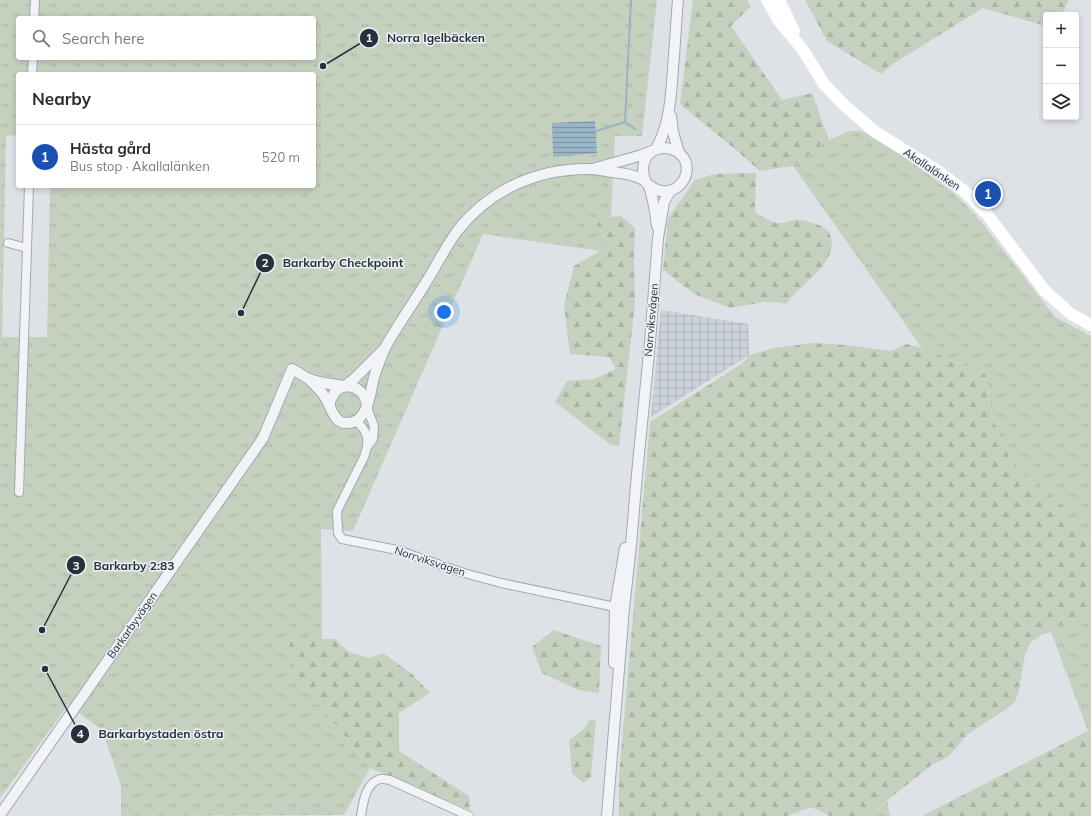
<!DOCTYPE html>
<html lang="en">
<head>
<meta charset="utf-8">
<style>
  :root { --surface:#fff; --page:#f7f7f7; --text:#2b2b33; --muted:#7c7c81; --line:#e1e1e2; --accent:#0f766e }
  body { margin:0; font-family:Mulish,sans-serif; background:var(--page); color:var(--text) }
  .controls { position:absolute; right:12px; top:12px; display:grid; overflow:hidden; border-radius:4px; box-shadow:0 2px 6px #0003 }
  .controls button { width:36px; height:36px; display:grid; place-items:center; padding:0; border:0; border-bottom:1px solid var(--line); background:var(--surface); color:var(--text); font:20px sans-serif }
  .you { position:absolute; left:444px; top:312px; width:14px; height:14px; margin:-10px; border:3px solid #fff; border-radius:50%; background:#1a73e8; box-shadow:0 0 0 6px #1a73e833 }
  .badge { display:grid; place-items:center; width:26px; height:26px; border-radius:50%; background:var(--accent); color:#fff; font-size:13px; font-weight:700 }
  .pin { position:absolute; translate:-50% -50%; border:2px solid #fff; box-shadow:0 1px 4px #0006 }
  .list { margin:0; padding:0; list-style:none }
  h2 { display:flex; justify-content:space-between; align-items:center; height:52px; margin:0; padding:0 16px; font-size:17px }
  h2 small { font-size:13px; font-weight:400; color:var(--muted) }
  .list li { display:grid; grid-template-columns:26px 1fr auto; gap:12px; align-items:center; box-sizing:border-box; height:64px; padding:0 16px; border-top:1px solid var(--line) }
  .list b { display:block; font-size:15px; white-space:nowrap }
  .list p { margin:0; font-size:13px; white-space:nowrap; color:var(--muted) }
  .list em { font-size:13px; font-style:normal; color:var(--muted) }
  .icon { flex:none; width:22px; height:22px; fill:none; stroke:currentColor; stroke-width:2; stroke-linecap:round; stroke-linejoin:round }
  .map { position:relative; flex:none; width:1091px; height:816px; overflow:hidden }
  .search { position:absolute; background:var(--surface); box-shadow:0 2px 6px #0003; left:16px; top:16px; width:300px; height:44px; display:flex; align-items:center; gap:10px; box-sizing:border-box; padding:0 14px; border-radius:4px; color:var(--muted); font-size:15px }
  .panel { position:absolute; background:var(--surface); box-shadow:0 2px 6px #0003; left:16px; top:72px; width:300px; height:116px; border-radius:4px }
  .map>svg:first-child { display:block }
  .industrial { fill:url(#industrial-grid) }
  .grass { fill:url(#grass-tufts); fill-rule:evenodd }
  .forest { fill:url(#forest-firs) }
  .water { fill:url(#water-rules) }
  .lines { fill:none; stroke-linecap:round; stroke-linejoin:round }
  .stream { stroke:#99b3c7; stroke-width:2 }
  .minor-casing { stroke:#a3a9b1; stroke-width:10 }
  .tertiary-casing { stroke:#a3a9b1; stroke-width:12 }
  .minor { stroke:#f1f3f6; stroke-width:8 }
  .tertiary { stroke:#f1f3f6; stroke-width:10 }
  .secondary { stroke:#fff; stroke-width:12 }
  .labels { text-anchor:middle; stroke-width:3; stroke-linejoin:round; paint-order:stroke }
  .street-label { font-size:11px; fill:#27313e; stroke:#edf1f5 }
  .leader { fill:none; stroke:#27313e; stroke-width:1.5 }
  .callout-dot { fill:#27313e; stroke:#edf1f5; stroke-width:1.5 }
  .mark-label { font-size:12px; text-anchor:middle; font-weight:bold; fill:#fff }
  .callout-label { font-size:12px; text-anchor:middle; font-weight:bold; fill:#27313e; stroke:#edf1f5; stroke-width:3; stroke-linejoin:round; paint-order:stroke }
</style>
</head>
<body>
<div class="map">
<svg width="1091" height="816" viewBox="0 0 1091 816">
  <defs>
    <pattern id="industrial-grid" width="8" height="8" patternUnits="userSpaceOnUse"><rect width="8" height="8" fill="#ccd2d9"/><path d="M0 4h8M4 0v8" fill="none" stroke="#afb5bb"/></pattern>
    <pattern id="grass-tufts" width="24" height="20" patternUnits="userSpaceOnUse"><rect width="24" height="20" fill="#c5d1bf"/><path d="M3 7l-1-3M5 7V3M7 7l1-3M15 17l-1-3M17 17v-4M19 17l1-3" fill="none" stroke="#a9b4a5"/></pattern>
    <pattern id="forest-firs" width="22" height="20" patternUnits="userSpaceOnUse"><rect width="22" height="20" fill="#c5d1bf"/><path d="M5 1l3.5 6h-7zM16 11l3.5 6h-7z" fill="#a9b4a5"/></pattern>
    <pattern id="water-rules" width="6" height="5" patternUnits="userSpaceOnUse"><rect width="6" height="5" fill="#99b3c7"/><path d="M0 2.5h6" fill="none" stroke="#7d92a3"/></pattern>
  </defs>
  <rect width="100%" height="100%" fill="#dee2e7"/>
  <path class="industrial" d="M 661,310 L 748,324 L 749,355 L 651,417 Z"/>
  <g class="grass">
    <path d="M 0,0 L 657,0 L 642,136 L 615,136 L 611,217 L 595,222 L 607,239 L 600,251 L 483,234 L 353,531 L 321,529 L 322,639 L 289,641 L 297,676 L 370,768 L 344,815 L 121,816 L 121,785 L 102,730 L 68,705 L 0,798 ZM 18,18 L 314,18 L 314,58 L 18,58 ZM 18,74 L 314,74 L 314,186 L 50,186 L 47,337 L 2,337 L 6,136 L 18,135 Z"/>
    <path d="M 849,131 L 862,131 L 897,152 L 951,191 L 967,206 L 983,224 L 1055,317 L 1091,336 L 1091,538 L 1080,528 L 1058,502 L 1037,486 L 1013,464 L 992,418 L 986,375 L 922,348 L 793,166 L 829,140 Z"/>
    <path d="M 1078,614 L 1087,616 L 1091,618 L 1091,734 L 1088,731 L 1051,632 Z"/>
    <path d="M 888,801 L 889,813 L 891,816 L 859,816 L 875,810 Z"/>
  </g>
  <g class="forest">
    <path d="M 693,0 L 747,0 L 751,6 L 731,26 L 782,100 L 812,93 L 829,140 L 793,166 L 760,171 L 736,150 L 680,104 Z"/>
    <path d="M 805,0 L 1069,0 L 1062,15 L 1046,15 L 1046,26 L 983,8 L 896,62 L 881,74 L 827,41 Z"/>
    <path d="M 756,173 L 755,212 C 763,217 771,223 781,223 C 787,223 793,219 799,220 C 807,221 821,224 827,230 C 836,239 831,256 824,264 C 813,279 797,289 786,304 L 776,302 L 764,302 L 730,308 L 694,294 L 663,270 L 668,218 L 695,180 L 714,174 Z"/>
    <path d="M 621,216 L 635,228 L 634,255 L 635,303 L 619,446 L 611,445 L 555,402 L 567,381 L 594,379 L 616,369 L 609,357 L 570,354 L 564,305 L 574,266 L 600,251 L 607,239 L 595,222 L 611,217 Z"/>
    <path d="M 813,343 L 847,345 L 891,351 L 907,344 L 922,348 L 986,375 L 992,418 L 1013,464 L 1037,486 L 1058,502 L 1080,528 L 1091,538 L 1091,618 L 1087,616 L 1078,614 L 1051,632 L 1043,634 L 1031,642 L 1025,654 L 1019,690 L 1015,702 L 1005,710 L 968,734 L 948,757 L 933,764 L 875,810 L 859,816 L 830,816 L 811,807 L 787,816 L 619,816 L 619,776 L 650,422 L 743,363 L 749,355 L 775,348 Z"/>
    <path d="M 554,630 L 601,646 L 599,693 L 578,690 L 542,673 L 532,647 Z"/>
    <path d="M 322,639 L 335,639 L 349,652 L 369,658 L 383,653 L 412,674 L 430,693 L 399,713 L 399,751 L 469,796 L 470,810 L 370,768 L 297,676 L 289,641 Z"/>
    <path d="M 590,720 L 596,720 L 591,777 L 583,783 L 572,773 L 569,740 L 583,730 Z"/>
    <path d="M 1088,731 L 1091,734 L 1091,816 L 922,816 Z"/>
  </g>
  <path class="water" d="M 595,121 L 597,153 L 553,157 L 552,123 Z"/>
  <g class="lines">
    <g class="stream">
      <path d="M 625,122 L 635,129"/>
      <path d="M 596,131 L 625,122 L 631,0"/>
    </g>
    <g class="minor-casing">
      <g id="minor">
        <path d="M 34,18 L 35,0"/>
        <path d="M 32,74 L 33,58"/>
        <path d="M 8,243 L 27,248"/>
        <path d="M 367,408 L 374,426 L 373,439 L 367,447 L 364,457 L 337,511 L 338,533 L 342,539 L 397,550 L 464,573 L 501,583 L 620,608"/>
        <path d="M 354,421 C 360,423 366,431 367,437 C 368,440 367,444 367,447"/>
        <path d="M 19,492 L 29,186"/>
        <path d="M 361,816 C 363,804 365,783 380,779 C 383,778 387,780 390,780 L 469,816"/>
      </g>
    </g>
    <g class="tertiary-casing">
      <g id="tertiary">
        <path d="M 671,116 L 673,132 L 679,153"/>
        <path d="M 656,149 C 670,124 671,96 673,68 C 675,45 676,23 678,0"/>
        <path d="M 596,168 L 642,155 L 652,151"/>
        <path d="M 646,182 C 640,169 643,153 658,149 C 664,147 670,148 676,151 C 702,166 676,207 649,185"/>
        <path d="M 309,379 C 314,385 321,390 325,397 C 332,408 334,428 353,422 C 371,416 370,386 376,371 C 379,363 382,354 386,346 C 398,325 412,305 425,284 C 436,267 445,247 458,230 C 491,189 538,168 591,169 C 598,169 605,171 612,172 C 622,173 638,175 646,182 C 652,188 656,217 657,226"/>
        <path d="M 330,406 L 330,401 L 335,392 L 340,388 L 345,386 L 354,379 L 382,351"/>
        <path d="M 614,663 L 615,607 L 625,548"/>
        <path d="M 0,815 L 263,438 L 292,369 C 298,372 303,376 309,379 C 319,383 332,384 343,386 C 346,387 349,386 352,387 C 362,389 367,399 367,408"/>
        <path d="M 607,816 L 624,608 L 631,545 L 637,474 L 650,342 L 658,238 L 664,202 L 670,191"/>
      </g>
    </g>
    <use href="#minor" class="minor"/>
    <use href="#tertiary" class="tertiary"/>
    <g class="secondary">
      <path d="M 767,0 L 779,21 L 803,50 L 824,84 L 843,104 L 874,131 L 938,171 L 964,191 L 986,213 L 1045,291 L 1071,314 L 1091,325"/>
      <path d="M 779,0 L 794,31"/>
    </g>
  </g>
  <g class="labels">
    <g class="street-label">
      <text transform="translate(932 169) rotate(34)" y="4">Akallalänken</text>
      <text transform="translate(651 320) rotate(-85)" y="4">Norrviksvägen</text>
      <text transform="translate(430 561) rotate(18)" y="4">Norrviksvägen</text>
      <text transform="translate(132 625) rotate(-55)" y="4">Barkarbyvägen</text>
    </g>
  </g>
  <path class="leader" d="M323 66L369 38M241 313L265 263M42 630L76 565M45 669L80 734"/>
  <g class="callout-dot">
    <circle cx="323" cy="66" r="4"/>
    <circle cx="241" cy="313" r="4"/>
    <circle cx="42" cy="630" r="4"/>
    <circle cx="45" cy="669" r="4"/>
    <circle cx="369" cy="38" r="10"/>
    <circle cx="265" cy="263" r="10"/>
    <circle cx="76" cy="565" r="10"/>
    <circle cx="80" cy="734" r="10"/>
  </g>
  <g class="mark-label">
    <text x="369" y="42">1</text>
    <text x="265" y="267">2</text>
    <text x="76" y="570">3</text>
    <text x="80" y="738">4</text>
  </g>
  <g class="callout-label">
    <text x="436" y="42">Norra Igelbäcken</text>
    <text x="343" y="267">Barkarby Checkpoint</text>
    <text x="134" y="570">Barkarby 2:83</text>
    <text x="161" y="738">Barkarbystaden östra</text>
  </g>
</svg>
<div class="controls">
<button>+</button>
<button>−</button>
<button><svg class="icon" aria-label="layers" viewBox="0 0 24 24"><path d="M12 4l9 5-9 5-9-5zM3 14l9 5 9-5"/></svg></button>
</div>
<div class="you"></div>
<div class="pin badge" style="left:988px;top:194px;background:#1a4fb4">1</div>
<div class="search"><svg class="icon" aria-label="search" viewBox="0 0 24 24"><circle cx="10" cy="10" r="6"/><path d="M15 15l6 6"/></svg>Search here</div>
<section class="panel">
<h2>Nearby<small></small></h2>
<ul class="list">
<li><span class="badge" style="background:#1a4fb4">1</span><div><b>Hästa gård</b><p>Bus stop · Akallalänken</p></div><em>520 m</em></li>
</ul>
</section>
</div>
</body>
</html>
